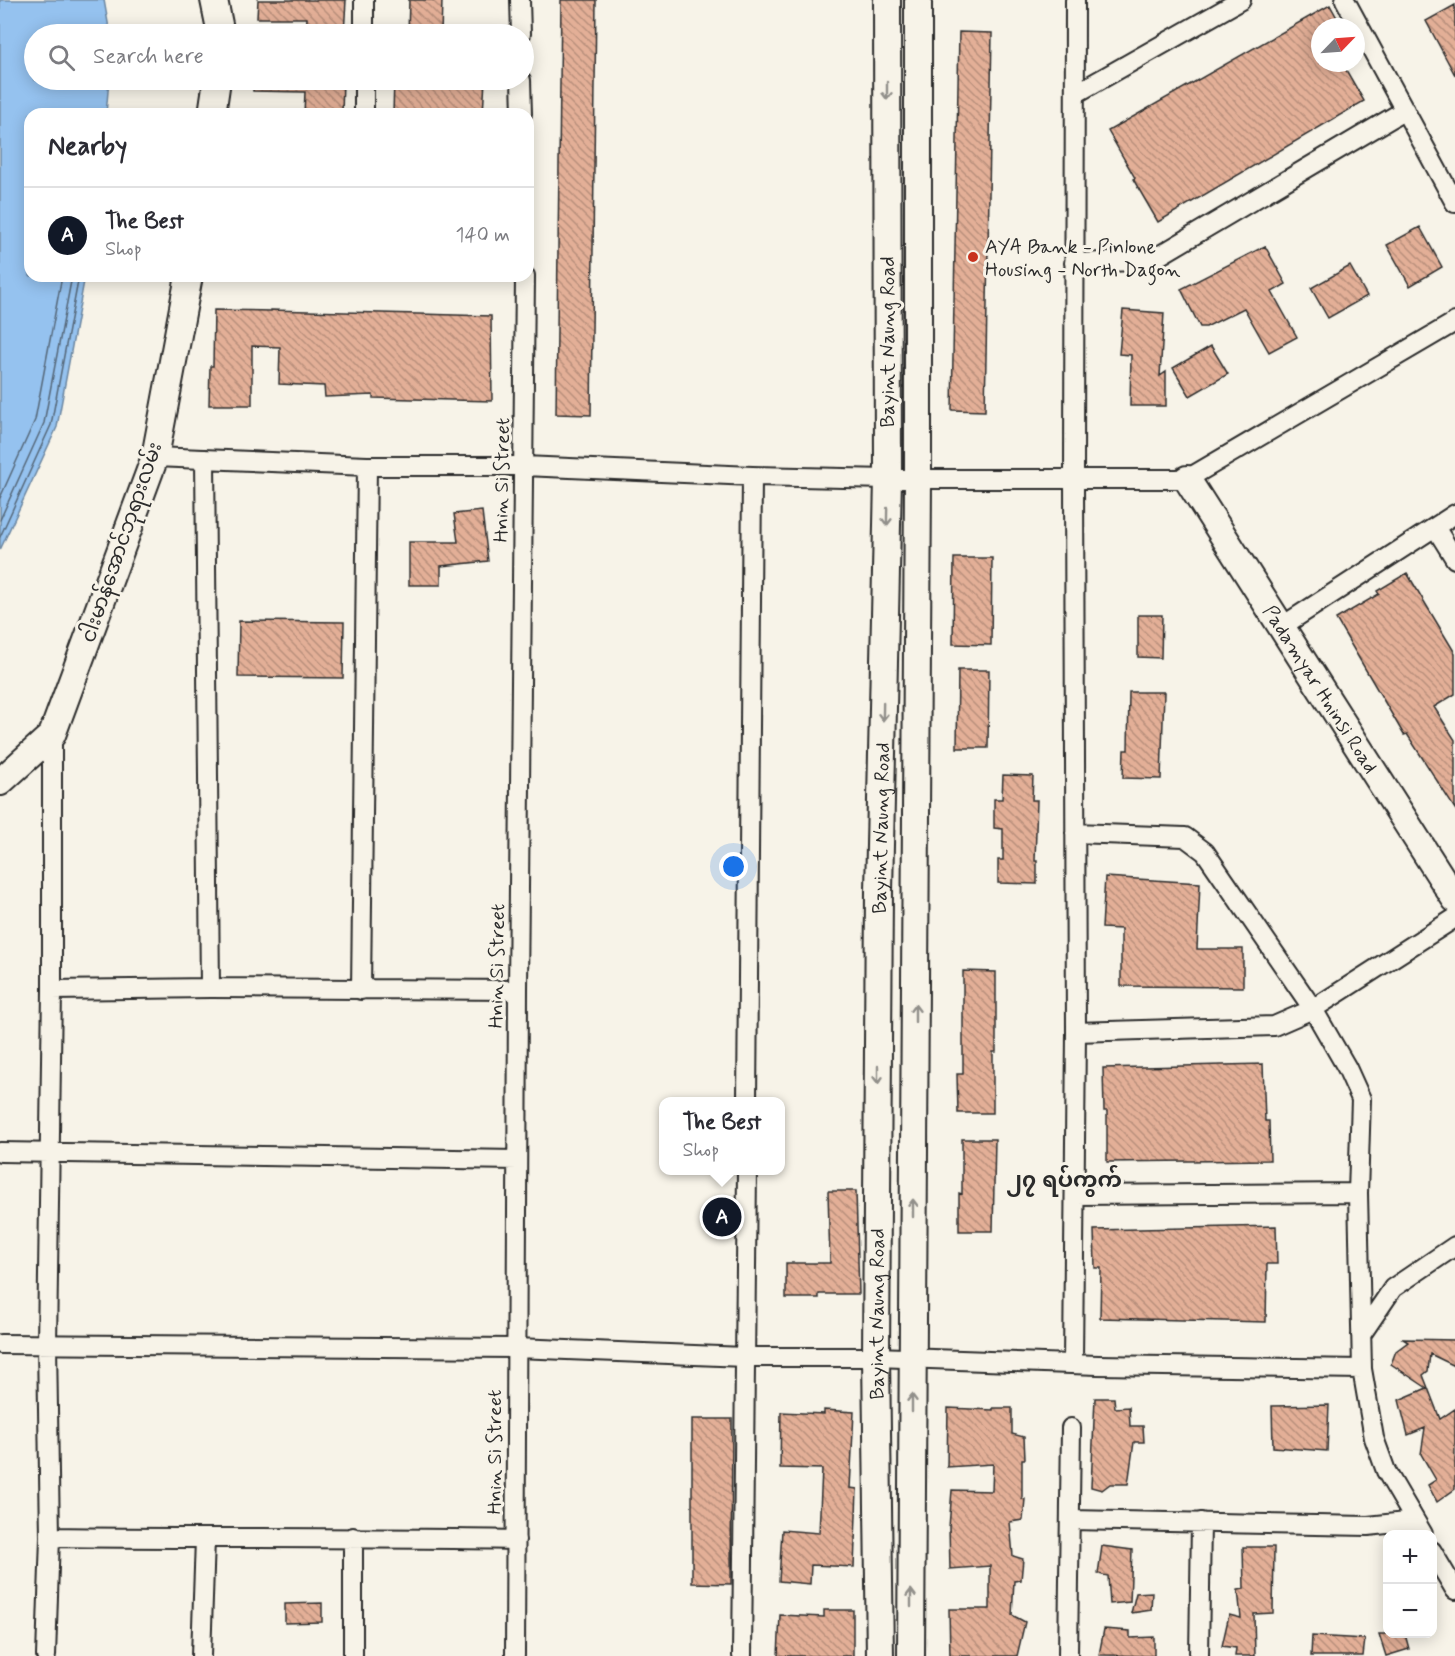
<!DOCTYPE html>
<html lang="en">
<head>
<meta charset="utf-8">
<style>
  :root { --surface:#fff; --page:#f2f2f3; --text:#2b2b33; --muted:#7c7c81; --line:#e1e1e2; --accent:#111827 }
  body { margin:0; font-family:Mynerve,"Noto Sans Myanmar",sans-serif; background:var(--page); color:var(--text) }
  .controls { position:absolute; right:18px; bottom:18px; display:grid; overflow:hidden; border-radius:12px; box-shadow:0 3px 15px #0003 }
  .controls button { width:54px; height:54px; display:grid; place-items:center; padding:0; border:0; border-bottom:2px solid var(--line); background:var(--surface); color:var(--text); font:30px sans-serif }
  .compass { position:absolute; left:1311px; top:18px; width:54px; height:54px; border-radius:50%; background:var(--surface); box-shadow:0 3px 15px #0003; rotate:65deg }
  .you { position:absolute; left:734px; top:867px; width:21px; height:21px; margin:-15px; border:4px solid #fff; border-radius:50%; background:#1a73e8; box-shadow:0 0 0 9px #1a73e833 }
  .badge { display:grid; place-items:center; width:39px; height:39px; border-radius:50%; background:var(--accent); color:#fff; font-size:20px; font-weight:700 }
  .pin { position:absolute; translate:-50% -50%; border:3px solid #fff; box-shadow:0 2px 6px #0006 }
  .popup { position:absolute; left:659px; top:1097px; width:126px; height:78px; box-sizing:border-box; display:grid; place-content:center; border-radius:12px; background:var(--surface); filter:drop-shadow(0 2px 4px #0005); font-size:20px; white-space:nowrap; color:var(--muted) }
  .popup b { font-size:22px; color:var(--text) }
  .popup::after { content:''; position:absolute; left:50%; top:100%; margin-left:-12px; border:12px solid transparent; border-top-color:var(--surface) }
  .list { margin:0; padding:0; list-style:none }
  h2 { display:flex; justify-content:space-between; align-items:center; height:78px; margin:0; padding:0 24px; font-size:26px }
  h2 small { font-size:20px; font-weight:400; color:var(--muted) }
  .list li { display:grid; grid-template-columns:39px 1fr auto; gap:18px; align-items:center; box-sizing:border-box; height:96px; padding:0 24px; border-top:2px solid var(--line) }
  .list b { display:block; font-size:22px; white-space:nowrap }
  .list p { margin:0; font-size:20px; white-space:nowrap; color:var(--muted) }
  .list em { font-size:20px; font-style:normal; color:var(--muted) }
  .icon { flex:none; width:33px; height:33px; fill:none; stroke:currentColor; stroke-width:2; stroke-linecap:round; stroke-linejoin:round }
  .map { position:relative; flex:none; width:1455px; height:1656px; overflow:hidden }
  .search { position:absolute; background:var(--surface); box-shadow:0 3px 15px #0003; left:24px; top:24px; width:510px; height:66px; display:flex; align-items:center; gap:15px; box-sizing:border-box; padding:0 21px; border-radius:33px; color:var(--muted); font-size:22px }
  .panel { position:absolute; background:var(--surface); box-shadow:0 3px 15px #0003; left:24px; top:108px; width:510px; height:174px; border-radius:18px }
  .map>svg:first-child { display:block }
  .water { fill:#95c2ef; stroke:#6b86a1; stroke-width:1.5 }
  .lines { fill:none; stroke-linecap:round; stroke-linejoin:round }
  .shore { stroke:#556779; stroke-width:1.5 }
  .building { fill:url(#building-back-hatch); stroke:#2b2b2b; stroke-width:1.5 }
  .street-casing { stroke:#2b2b2b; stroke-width:22 }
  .secondary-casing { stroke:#2b2b2b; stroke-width:30 }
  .street { stroke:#f7f3e8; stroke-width:18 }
  .secondary { stroke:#f7f3e8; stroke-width:26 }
  .oneway { stroke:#918f8a }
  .poi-dot { fill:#c8321e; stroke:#f7f3e8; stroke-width:2 }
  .labels { text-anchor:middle; stroke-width:6; stroke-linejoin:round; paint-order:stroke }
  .poi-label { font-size:20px; fill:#2b2b2b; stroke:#f7f3e8; text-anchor:start }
  .street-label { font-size:20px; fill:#2b2b2b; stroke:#f7f3e8 }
  .quarter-label { font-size:22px; font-weight:bold; fill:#2b2b2b; stroke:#f7f3e8 }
</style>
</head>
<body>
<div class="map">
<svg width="1455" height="1656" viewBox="0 0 1455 1656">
  <defs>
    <pattern id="building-back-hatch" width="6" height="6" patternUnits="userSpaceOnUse" patternTransform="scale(1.5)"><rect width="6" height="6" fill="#e3af97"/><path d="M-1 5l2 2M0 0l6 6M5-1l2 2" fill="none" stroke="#b88f7b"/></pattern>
  </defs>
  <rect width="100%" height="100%" fill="#f7f3e8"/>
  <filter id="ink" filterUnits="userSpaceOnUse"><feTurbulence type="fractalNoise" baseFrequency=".0167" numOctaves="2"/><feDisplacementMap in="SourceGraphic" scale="12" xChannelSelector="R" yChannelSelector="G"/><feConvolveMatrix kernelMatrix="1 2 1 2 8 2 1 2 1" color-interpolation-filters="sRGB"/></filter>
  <g filter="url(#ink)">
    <path class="water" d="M 0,0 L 104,0 L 110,34 L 34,34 L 34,80 L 109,80 L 106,114 L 30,114 L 30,276 L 85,276 L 57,427 L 0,550 Z"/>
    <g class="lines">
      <path class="shore" d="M 0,498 L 35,420 L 62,276
        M 0,520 L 44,423 L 72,276
        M 0,537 L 51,425 L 79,276"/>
    </g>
    <path class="building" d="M 258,0 L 346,0 L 344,34 L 306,34 L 307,18 L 257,18 Z
      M 409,0 L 442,0 L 441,34 L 408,34 Z
      M 561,0 L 596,0 L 591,415 L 556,414 Z
      M 1330,5 L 1342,27 L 1320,27 L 1320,63 L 1342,63 L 1364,101 L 1158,222 L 1133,179 L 1135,178 L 1108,131 Z
      M 1455,5 L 1455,75 L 1426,21 Z
      M 959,32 L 992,33 L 985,411 L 952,410 Z
      M 253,80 L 343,80 L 342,114 L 304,114 L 305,92 L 253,91 Z
      M 394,80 L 485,80 L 483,114 L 393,114 Z
      M 1420,227 L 1442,267 L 1410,286 L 1387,245 Z
      M 1265,246 L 1286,284 L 1272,292 L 1297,337 L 1269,352 L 1244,308 L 1206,327 L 1200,327 L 1181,289 Z
      M 1350,266 L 1367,296 L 1328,318 L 1311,288 Z
      M 214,310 L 271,311 L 271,310 L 491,316 L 492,401 L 373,398 L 373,395 L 325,397 L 324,386 L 279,384 L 280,347 L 252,346 L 252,405 L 209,405 L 210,366 L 213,366 Z
      M 1123,310 L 1164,313 L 1160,376 L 1166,372 L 1166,406 L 1130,406 L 1131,355 L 1119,354 Z
      M 1211,346 L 1228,374 L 1190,396 L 1173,368 Z
      M 482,511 L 488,561 L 441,566 L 441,585 L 409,585 L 409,542 L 458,542 L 454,514 Z
      M 954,558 L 992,558 L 991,645 L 953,644 Z
      M 1407,573 L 1455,653 L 1455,694 L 1434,707 L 1455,740 L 1455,809 L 1407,734 L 1404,735 L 1336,619 L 1379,594 L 1377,591 Z
      M 1138,615 L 1162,615 L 1161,658 L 1138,657 Z
      M 239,621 L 344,622 L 343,678 L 238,677 Z
      M 958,670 L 989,670 L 988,748 L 957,748 Z
      M 1129,692 L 1164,692 L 1161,779 L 1123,778 L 1124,750 L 1128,750 Z
      M 1003,775 L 1033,776 L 1032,800 L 1037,800 L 1035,861 L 1037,861 L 1037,884 L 998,883 L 998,860 L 1003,860 L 1003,829 L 994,828 L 994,799 L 1002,799 Z
      M 1105,877 L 1200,883 L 1197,949 L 1243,949 L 1243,987 L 1121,986 L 1121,929 L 1102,928 Z
      M 963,971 L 996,972 L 996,1052 L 993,1052 L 993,1113 L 958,1113 L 957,1074 L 963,1074 Z
      M 1263,1064 L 1265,1121 L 1269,1121 L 1270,1160 L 1107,1162 L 1107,1111 L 1104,1111 L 1103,1068 Z
      M 962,1139 L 995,1139 L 993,1231 L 959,1231 L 959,1193 L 962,1194 Z
      M 828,1191 L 856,1191 L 859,1294 L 819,1294 L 819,1298 L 786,1298 L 786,1263 L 830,1263 Z
      M 1276,1226 L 1277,1264 L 1267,1264 L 1266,1322 L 1100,1318 L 1101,1268 L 1095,1268 L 1094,1230 Z
      M 1403,1339 L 1455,1340 L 1455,1366 L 1430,1354 L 1428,1371 L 1423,1375 L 1440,1419 L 1455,1409 L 1455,1489 L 1437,1502 L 1428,1485 L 1436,1480 L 1421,1454 L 1425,1428 L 1408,1435 L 1399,1400 L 1427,1388 L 1391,1364 L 1396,1351 L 1408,1342 Z
      M 1095,1398 L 1114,1398 L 1115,1408 L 1129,1407 L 1130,1426 L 1143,1426 L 1144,1442 L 1134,1442 L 1128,1484 L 1110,1484 L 1102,1490 L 1091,1487 Z
      M 1329,1405 L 1327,1451 L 1273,1447 L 1272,1406 Z
      M 948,1408 L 993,1410 L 993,1408 L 1012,1408 L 1012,1434 L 1024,1437 L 1025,1459 L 1022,1459 L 1022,1498 L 1025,1499 L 1023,1520 L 1010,1522 L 1013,1556 L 1023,1559 L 1021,1580 L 1014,1581 L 1012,1615 L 1025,1622 L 1017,1656 L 950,1656 L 949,1609 L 990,1609 L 990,1566 L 950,1569 L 949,1527 L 952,1490 L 992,1491 L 993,1464 L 947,1467 Z
      M 824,1410 L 854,1412 L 850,1488 L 857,1489 L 854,1567 L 811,1565 L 810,1584 L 779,1581 L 782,1530 L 819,1533 L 822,1469 L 780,1468 L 781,1412 L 824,1414 Z
      M 692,1419 L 732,1419 L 731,1584 L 692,1583 Z
      M 1102,1546 L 1132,1550 L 1130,1602 L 1110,1604 L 1108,1576 L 1098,1574 Z
      M 1243,1547 L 1274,1547 L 1273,1613 L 1254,1614 L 1255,1656 L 1235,1656 L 1236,1648 L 1222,1646 L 1229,1615 L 1241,1618 L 1238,1590 L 1244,1589 Z
      M 1152,1592 L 1151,1610 L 1131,1613 L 1136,1593 Z
      M 322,1603 L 322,1622 L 285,1623 L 285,1604 Z
      M 824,1610 L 853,1610 L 853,1656 L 778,1656 L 780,1615 L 824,1617 Z
      M 1104,1629 L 1130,1631 L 1130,1638 L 1154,1637 L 1154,1656 L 1099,1655 Z
      M 1379,1634 L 1405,1634 L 1409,1649 L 1386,1656 Z
      M 1312,1636 L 1365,1639 L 1363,1656 L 1311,1656 Z"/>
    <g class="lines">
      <defs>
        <path id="street" d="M 520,0 L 521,34
          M 1345,0 L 1455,203
          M 364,34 L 364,0
          M 521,80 L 522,114
          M 1075,94 L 1241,0
          M 364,114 L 364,80
          M 1074,263 L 1138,261 L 1162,254 L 1405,110
          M 155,457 L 367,466 L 524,466 L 752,476 L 888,479 L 1187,479 L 1455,322
          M 205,459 L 210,988
          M 1435,527 L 1455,559
          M 1281,627 L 1455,514
          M 1075,833 L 1185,837 L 1205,852 L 1313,1009 L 1347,1068 L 1361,1099 L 1358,1193 L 1362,1369 L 1374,1438 L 1386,1471 L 1423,1534
          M 52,990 L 210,988 L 518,990
          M 361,990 L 367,466
          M 1076,1032 L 1274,1026 L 1313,1009 L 1455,918
          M 747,1102 L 752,476
          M 0,1152 L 517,1160
          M 1075,1195 L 1358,1193
          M 1361,1335 L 1393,1288 L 1455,1246
          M 0,1344 L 516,1348 L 745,1357 L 876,1357 L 1098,1365 L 1362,1369
          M 1073,1363 L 1076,1032 L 1074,480 L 1075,0
          M 1071,1520 L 1368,1526 L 1415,1521
          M 50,1537 C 205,1539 361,1537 516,1540
          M 1432,1551 L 1455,1590
          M 46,1656 L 50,1537 L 47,1345 L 52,990 L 52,735
          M 201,1656 L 205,1539
          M 353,1656 L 353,1537
          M 515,1656 L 518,990 L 525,276
          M 742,1656 L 747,1170
          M 1068,1656 L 1071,1428
          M 1199,1656 L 1201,1522"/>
        <g id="secondary">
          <path d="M 214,0 L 221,34"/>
          <path d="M 212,114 L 217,80"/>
          <path id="s1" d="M 1187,479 L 1455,899"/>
          <path d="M 0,782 L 52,735 L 155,457 L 189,276"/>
          <path id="s2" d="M 880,1656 L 876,1357 L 879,891 L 888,479 L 887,0"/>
          <path d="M 911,1656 L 918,478 L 918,0"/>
        </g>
      </defs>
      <use href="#street" class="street-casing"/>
      <use href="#secondary" class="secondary-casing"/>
      <use href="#street" class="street"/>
      <use href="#secondary" class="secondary"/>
    </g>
    <defs><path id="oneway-shaft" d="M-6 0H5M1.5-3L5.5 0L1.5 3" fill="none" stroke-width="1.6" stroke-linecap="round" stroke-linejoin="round" transform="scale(1.5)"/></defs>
    <g class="oneway">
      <use href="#oneway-shaft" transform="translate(887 91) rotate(90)"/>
      <use href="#oneway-shaft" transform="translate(887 517) rotate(91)"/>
      <use href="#oneway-shaft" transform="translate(883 712) rotate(91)"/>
      <use href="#oneway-shaft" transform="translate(915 1013) rotate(-90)"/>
      <use href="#oneway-shaft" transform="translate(878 1075) rotate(90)"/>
      <use href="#oneway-shaft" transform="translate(913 1208) rotate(-90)"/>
      <use href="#oneway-shaft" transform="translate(912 1403) rotate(-90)"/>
      <use href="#oneway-shaft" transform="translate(911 1598) rotate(-90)"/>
    </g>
  </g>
  <circle class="poi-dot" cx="973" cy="257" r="6"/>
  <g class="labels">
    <g class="poi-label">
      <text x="985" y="253">AYA Bank - Pinlone<tspan x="985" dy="23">Housing - North Dagon</tspan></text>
    </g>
    <g class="street-label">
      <text transform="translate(887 342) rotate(-90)" y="7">Bayint Naung Road</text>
      <text transform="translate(501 480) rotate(-89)" y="7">Hnin Si Street</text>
      <text transform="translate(121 542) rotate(-71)" y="7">ငါးမာန်အောင်ဘုရားလမ်း</text>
      <text dy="7" stroke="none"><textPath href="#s1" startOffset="249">Padamyar Hninsi Road</textPath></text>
      <text dy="7" stroke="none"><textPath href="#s2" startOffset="828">Bayint Naung Road</textPath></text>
      <text transform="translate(496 966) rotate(-89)" y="7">Hnin Si Street</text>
      <text dy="7" stroke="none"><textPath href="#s2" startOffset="342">Bayint Naung Road</textPath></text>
      <text transform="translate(494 1452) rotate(-90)" y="7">Hnin Si Street</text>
    </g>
    <g class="quarter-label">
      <text x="1064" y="1187">၂၇ ရပ်ကွက်</text>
    </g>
  </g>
</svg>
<div class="controls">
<button>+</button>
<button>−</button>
</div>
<svg class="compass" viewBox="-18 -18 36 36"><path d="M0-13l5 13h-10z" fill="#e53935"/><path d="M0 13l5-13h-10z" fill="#7c7c81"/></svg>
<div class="you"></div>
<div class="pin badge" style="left:722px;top:1217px">A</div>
<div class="popup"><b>The Best</b>Shop</div>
<div class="search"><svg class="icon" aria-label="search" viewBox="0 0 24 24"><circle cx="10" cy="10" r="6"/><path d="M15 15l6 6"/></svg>Search here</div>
<section class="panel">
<h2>Nearby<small></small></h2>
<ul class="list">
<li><span class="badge">A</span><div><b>The Best</b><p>Shop</p></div><em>140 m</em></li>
</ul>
</section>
</div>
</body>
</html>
